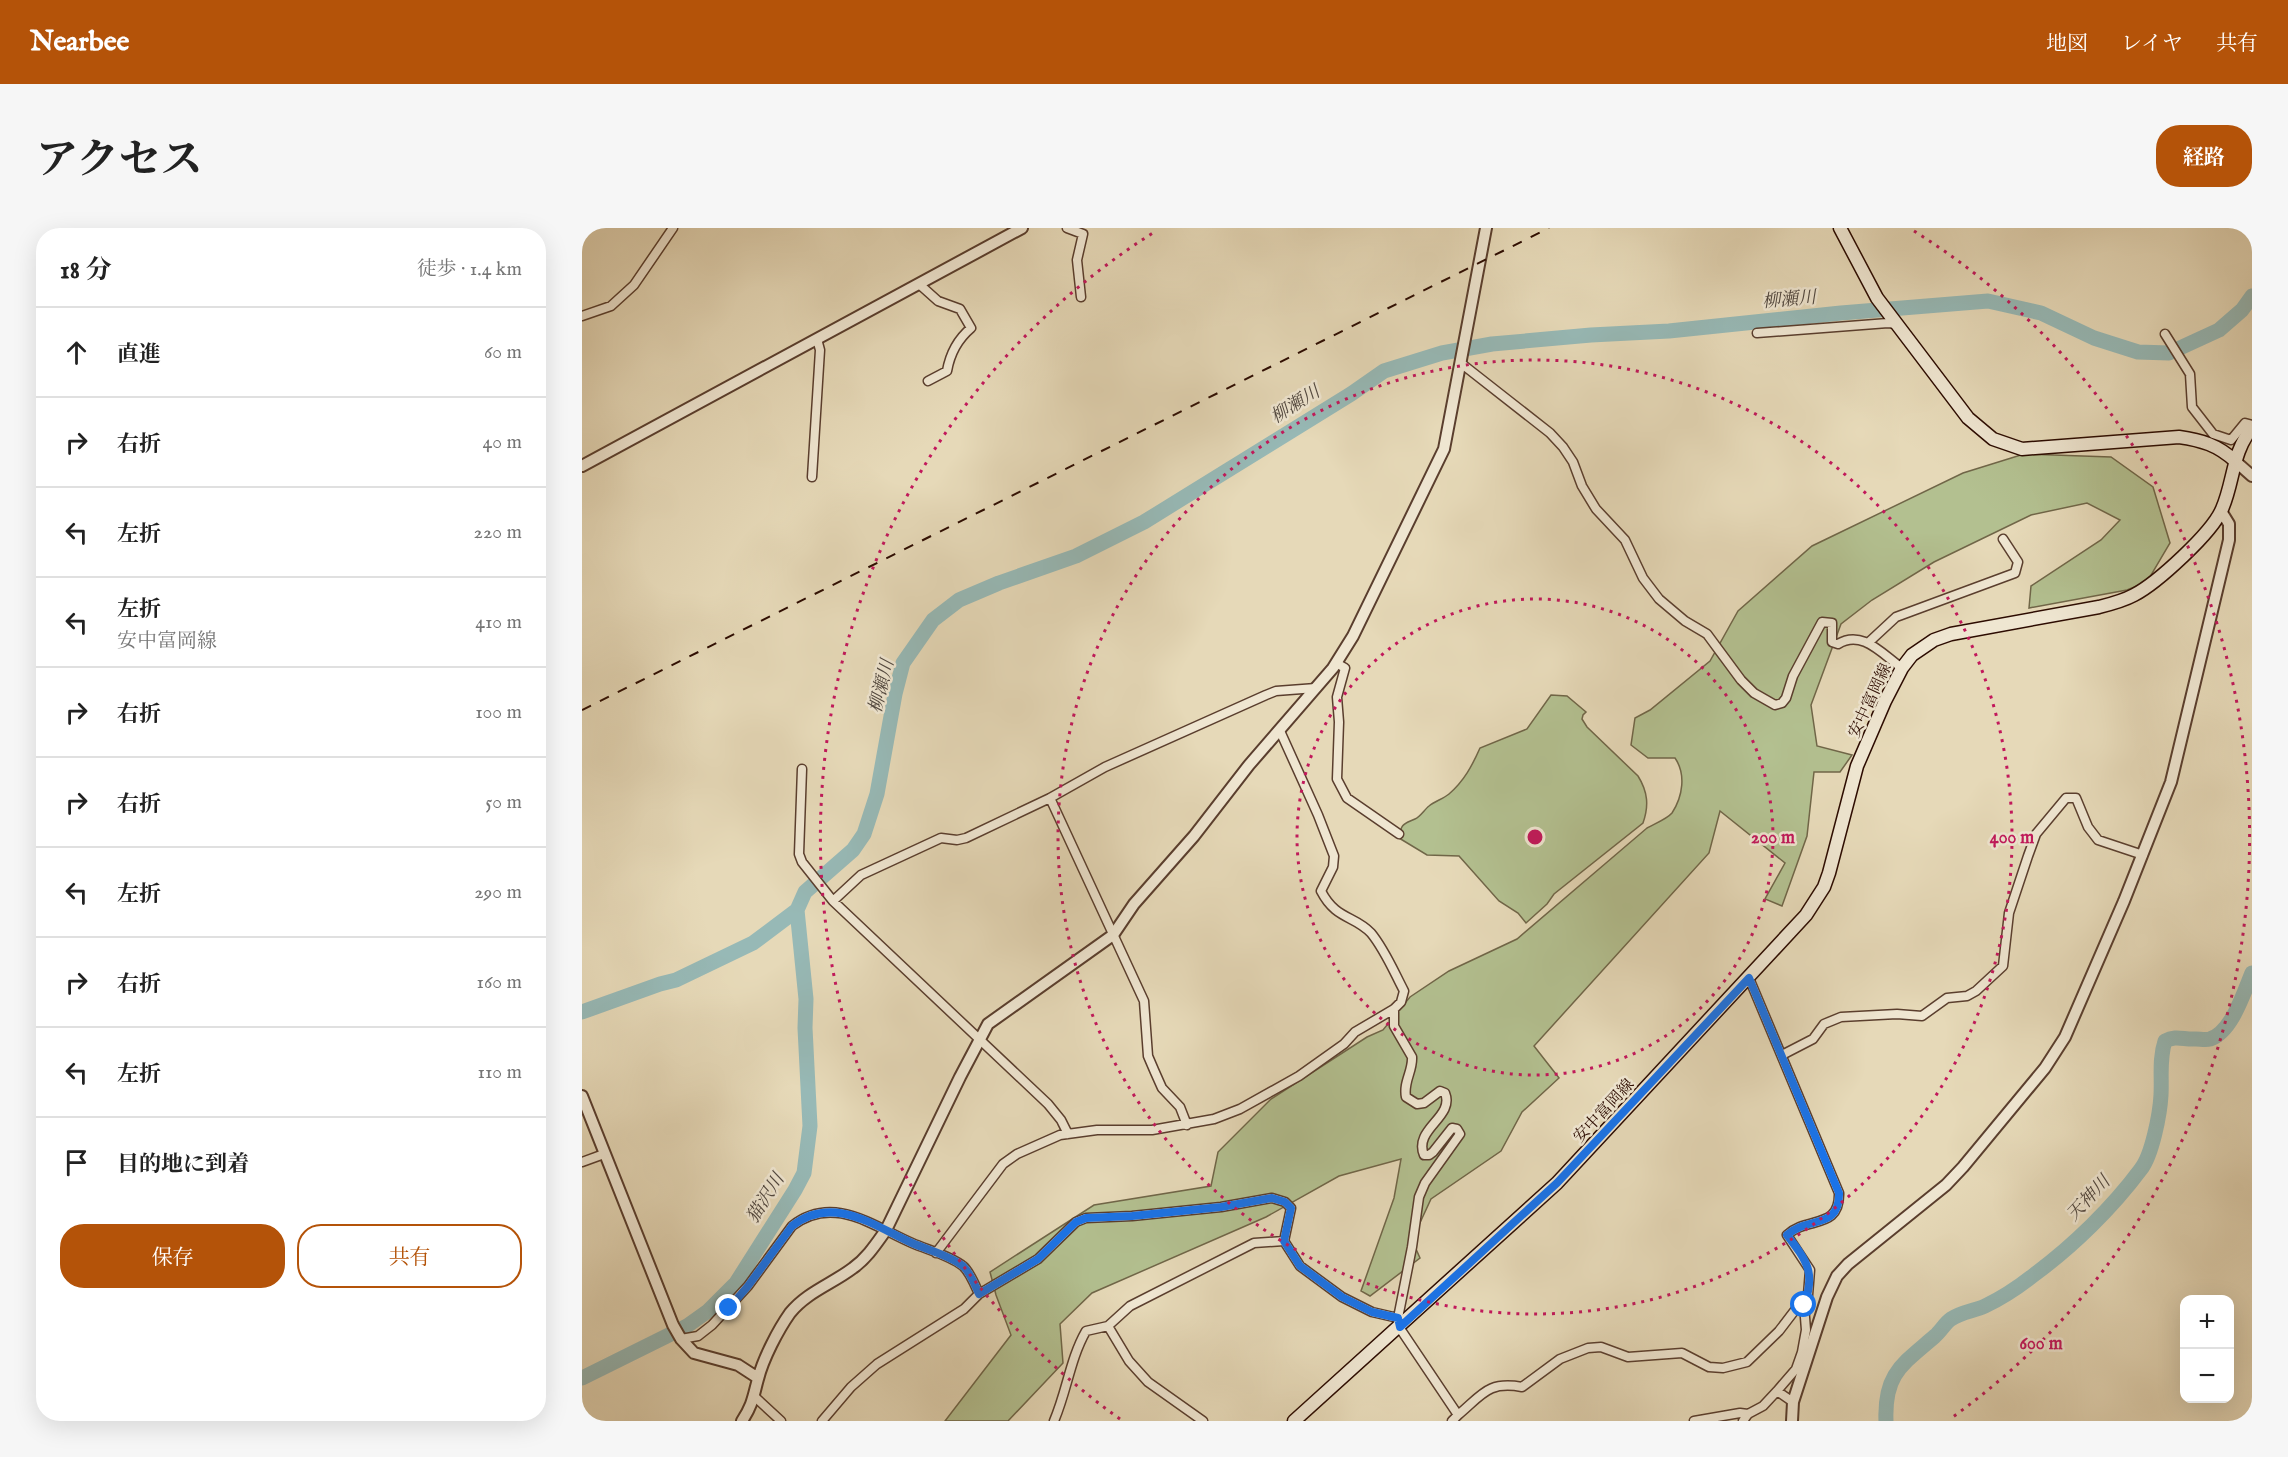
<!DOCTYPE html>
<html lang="ja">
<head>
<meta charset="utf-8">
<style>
  :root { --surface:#fff; --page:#f6f6f6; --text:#222; --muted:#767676; --line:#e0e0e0; --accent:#b45309 }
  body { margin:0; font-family:"IM FELL English","Noto Serif JP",serif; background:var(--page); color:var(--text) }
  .controls { position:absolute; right:18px; bottom:18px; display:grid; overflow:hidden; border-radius:12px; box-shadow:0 6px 24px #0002 }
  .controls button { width:54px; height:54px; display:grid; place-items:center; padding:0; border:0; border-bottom:2px solid var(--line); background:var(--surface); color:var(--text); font:30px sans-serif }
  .stop { position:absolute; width:18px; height:18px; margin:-14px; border:4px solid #1a73e8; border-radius:50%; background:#fff }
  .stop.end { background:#1a73e8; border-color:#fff; box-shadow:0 2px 6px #0008 }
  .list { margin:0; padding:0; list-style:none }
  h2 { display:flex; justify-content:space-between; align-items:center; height:78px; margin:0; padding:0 24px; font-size:26px }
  h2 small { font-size:20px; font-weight:400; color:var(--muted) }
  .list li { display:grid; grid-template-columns:39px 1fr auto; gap:18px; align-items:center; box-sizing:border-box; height:90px; padding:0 24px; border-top:2px solid var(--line) }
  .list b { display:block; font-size:22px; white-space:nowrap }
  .list p { margin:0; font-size:20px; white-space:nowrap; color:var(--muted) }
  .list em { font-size:20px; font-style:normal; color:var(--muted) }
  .actions { display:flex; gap:12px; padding:18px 24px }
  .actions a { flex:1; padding:14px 0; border:2px solid var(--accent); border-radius:24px; text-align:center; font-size:21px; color:var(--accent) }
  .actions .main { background:var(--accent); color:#fff }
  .icon { flex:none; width:33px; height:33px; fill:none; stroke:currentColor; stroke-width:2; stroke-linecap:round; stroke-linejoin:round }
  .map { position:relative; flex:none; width:1670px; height:1193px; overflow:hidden; border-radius:24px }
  header { display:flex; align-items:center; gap:36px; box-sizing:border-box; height:84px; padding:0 30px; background:var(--accent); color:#fff }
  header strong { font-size:28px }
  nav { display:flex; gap:33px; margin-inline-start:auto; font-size:21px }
  .intro { display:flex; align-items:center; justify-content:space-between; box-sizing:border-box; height:144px; padding:0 36px }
  h1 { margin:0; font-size:42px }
  .button { padding:15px 27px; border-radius:24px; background:var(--accent); color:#fff; font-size:21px; font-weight:700 }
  main { display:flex; gap:36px; padding:0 36px }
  aside { flex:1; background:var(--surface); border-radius:24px; box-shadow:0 6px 24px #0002 }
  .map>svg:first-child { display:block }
  .green { fill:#b3c090; stroke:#706648; stroke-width:1.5 }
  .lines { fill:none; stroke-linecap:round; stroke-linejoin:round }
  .river { stroke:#97b9b6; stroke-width:15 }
  .minor-casing { stroke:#5a3e2e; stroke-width:11 }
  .tertiary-casing { stroke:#5a3e2e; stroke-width:14 }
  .secondary-casing { stroke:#2c0b00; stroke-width:15 }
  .minor { stroke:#efe6d1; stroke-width:8 }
  .tertiary { stroke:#efe6d1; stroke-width:10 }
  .secondary { stroke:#efe6d1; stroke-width:12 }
  .rail { stroke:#2c0b00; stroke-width:2; stroke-dasharray:10 10; stroke-linecap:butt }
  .route { stroke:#1a73e8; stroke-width:8 }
  .ring { fill:none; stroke:#c2185b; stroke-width:3; stroke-dasharray:3 6 }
  .labels { text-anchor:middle; stroke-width:5; stroke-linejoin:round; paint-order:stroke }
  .street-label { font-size:16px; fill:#2c0b00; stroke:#efe6d1 }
  .water-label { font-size:18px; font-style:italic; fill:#514840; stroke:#efe6d1 }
  .centre { fill:#c2185b; stroke:#efe6d1; stroke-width:3 }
  .ring-label { font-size:18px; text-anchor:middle; font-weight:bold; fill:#c2185b; stroke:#efe6d1; stroke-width:5; stroke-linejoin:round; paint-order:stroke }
</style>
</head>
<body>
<header>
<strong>Nearbee</strong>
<nav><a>地図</a><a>レイヤ</a><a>共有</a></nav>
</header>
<div class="intro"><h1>アクセス</h1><a class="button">経路</a></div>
<main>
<aside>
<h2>18 分<small>徒歩 · 1.4 km</small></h2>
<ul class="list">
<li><svg class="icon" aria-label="ahead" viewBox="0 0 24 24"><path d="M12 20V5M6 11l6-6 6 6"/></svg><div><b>直進</b></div><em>60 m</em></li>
<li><svg class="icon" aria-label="right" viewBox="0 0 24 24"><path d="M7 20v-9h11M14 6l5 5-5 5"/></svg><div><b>右折</b></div><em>40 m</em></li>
<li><svg class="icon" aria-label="left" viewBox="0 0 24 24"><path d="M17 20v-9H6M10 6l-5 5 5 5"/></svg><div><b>左折</b></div><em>220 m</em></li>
<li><svg class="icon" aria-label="left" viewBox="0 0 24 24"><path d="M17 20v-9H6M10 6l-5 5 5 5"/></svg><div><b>左折</b><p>安中富岡線</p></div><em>410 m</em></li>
<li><svg class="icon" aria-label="right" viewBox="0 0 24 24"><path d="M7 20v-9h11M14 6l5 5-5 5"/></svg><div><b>右折</b></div><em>100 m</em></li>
<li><svg class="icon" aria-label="right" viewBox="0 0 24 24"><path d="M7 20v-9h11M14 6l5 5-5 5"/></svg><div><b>右折</b></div><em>50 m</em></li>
<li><svg class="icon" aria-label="left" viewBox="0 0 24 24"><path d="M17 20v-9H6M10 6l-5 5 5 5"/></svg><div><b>左折</b></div><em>290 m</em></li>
<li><svg class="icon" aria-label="right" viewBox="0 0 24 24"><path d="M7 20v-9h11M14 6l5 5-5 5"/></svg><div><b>右折</b></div><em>160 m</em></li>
<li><svg class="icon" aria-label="left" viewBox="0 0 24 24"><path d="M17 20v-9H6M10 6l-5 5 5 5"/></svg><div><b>左折</b></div><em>110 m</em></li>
<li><svg class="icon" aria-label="arrive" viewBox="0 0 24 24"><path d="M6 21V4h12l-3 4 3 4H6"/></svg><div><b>目的地に到着</b></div></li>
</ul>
<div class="actions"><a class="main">保存</a><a>共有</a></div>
</aside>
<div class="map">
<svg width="1670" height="1193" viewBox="0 0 1670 1193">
  <rect width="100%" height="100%" fill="#e6d9b8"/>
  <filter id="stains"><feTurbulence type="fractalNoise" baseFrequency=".00333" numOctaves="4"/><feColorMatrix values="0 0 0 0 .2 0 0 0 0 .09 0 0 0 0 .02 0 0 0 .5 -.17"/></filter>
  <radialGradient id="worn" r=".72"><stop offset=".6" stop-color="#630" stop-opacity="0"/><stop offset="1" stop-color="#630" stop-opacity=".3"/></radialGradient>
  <path class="green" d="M 1442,226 L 1529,229 L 1571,259 L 1588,315 L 1565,354 L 1545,362 L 1447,380 L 1449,358 L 1519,312 L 1538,292 L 1505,275 L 1449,287 L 1352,334 L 1290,372 L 1259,396 L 1229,477 L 1235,518 L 1270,527 L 1258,544 L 1232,544 L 1225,608 L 1200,678 L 1183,671 L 1203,635 L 1138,583 L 1127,625 L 952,818 L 977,850 L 940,884 L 919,923 L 849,971 L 830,1012 L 838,1030 L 788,1068 L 779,1063 L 812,970 L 819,931 L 757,948 L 684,989 L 510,1065 L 478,1096 L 481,1135 L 426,1193 L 363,1193 L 429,1107 L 414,1067 L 408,1044 L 512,977 L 629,958 L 636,924 L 689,871 L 785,809 L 801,802 L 828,769 L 867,743 L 935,711 L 1065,600 C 1072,596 1085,591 1090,585 C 1101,568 1104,546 1093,530 L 1066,530 L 1049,517 L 1053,490 L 1068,482 L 1128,433 L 1156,383 L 1230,318 L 1381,245 Z
    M 969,467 L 985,468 L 1004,484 L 1001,487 L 1000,491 L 1005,499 L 1056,548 C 1066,564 1067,578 1061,595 L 972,666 L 965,676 L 944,695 L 936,685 L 917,673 L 877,628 L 845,627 L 817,610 C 819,595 822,596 833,591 C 838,589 843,581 847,578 C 853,573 861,571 867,566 C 882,553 890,538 898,520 L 945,501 Z"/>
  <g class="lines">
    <path class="river" d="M 0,784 L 78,756 L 94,752 L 171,715 L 215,682 L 223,664 L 271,622 L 282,606 L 295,566 L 313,466 L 321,435 L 351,392 L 377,372 L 417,355 L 494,328 L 562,294 L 769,166 L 802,143 L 860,125 L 910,116 L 1009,107 L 1087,103 L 1259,85 L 1406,73 L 1459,85 L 1512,110 L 1556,124 L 1587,125 L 1637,102 L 1660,82 L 1670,68
      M 0,1150 L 105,1098 L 126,1083 L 154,1055 L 213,962 L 222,945 L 228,898 L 223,800 L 224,771 L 215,682
      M 1304,1193 C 1302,1145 1321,1136 1353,1108 C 1359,1103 1363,1095 1369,1091 C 1379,1084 1392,1083 1403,1078 C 1420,1070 1438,1058 1453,1046 C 1491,1018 1530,980 1559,941 C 1570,927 1578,886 1579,867 C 1580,849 1577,831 1583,813 C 1594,807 1602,812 1614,811 C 1618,811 1624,812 1628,811 C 1650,804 1662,764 1670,745"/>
    <defs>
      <path id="minor" d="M 485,0 L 501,6 L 495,32 L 499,69
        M 337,56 L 356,73 L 378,81 L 389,100 C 376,111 368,126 365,143 L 346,153
        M 0,88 L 29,78 L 52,57 L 91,0
        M 1175,105 L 1306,95 L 1314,96
        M 1583,106 L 1608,146 L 1610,179 L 1631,206 L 1649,212 L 1663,195 L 1670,197
        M 880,136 L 968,205 L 981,219 L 991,234 L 1000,258 L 1014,281 L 1043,312 L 1061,350 L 1077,371 L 1103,393 L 1125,406 L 1159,452 L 1172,465 L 1193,477 L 1200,475 L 1204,470 L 1211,448 L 1240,394 L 1250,395 L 1250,414 L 1256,416 C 1280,401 1300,426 1320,440
        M 230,249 L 238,122 L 235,111
        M 1286,415 L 1314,389 L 1433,345 L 1436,334 L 1421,311
        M 754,435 L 763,440 L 755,469 L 757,494 L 755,551 L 765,570 L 817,606
        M 220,541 L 217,626 L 220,634 L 251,673 L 466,876 L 479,892 L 486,906
        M 468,570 L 562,773 L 566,828 L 572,842 L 580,860 L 598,879 L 605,897
        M 251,673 L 279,647 L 359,610 L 375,612 L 384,610 L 468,570 L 523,539 L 684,467 L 694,463 L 734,460
        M 1167,750 L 1257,965 C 1258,1002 1225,988 1205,1007 L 1228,1042 L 1226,1067 L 1222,1077 L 1224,1102 L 1220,1124 L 1214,1141 L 1195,1163
        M 812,781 L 812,798 L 830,829 C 831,843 821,854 824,869 L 835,876 L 842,875 L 858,863 L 863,865 C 873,889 831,901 842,927 L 847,927 L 851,924 L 870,900 L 875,901 L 878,906 L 843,955 L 837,969 L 830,1019 L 816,1090 L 817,1099 L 876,1187 L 870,1193
        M 1200,827 L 1231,811 L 1242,796 L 1259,789 L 1315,786 L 1340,788 L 1365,770 L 1385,768 L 1394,763 L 1421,738 L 1427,685 L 1446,628 L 1454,606 L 1484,570 L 1494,570 L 1506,599 L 1516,612 L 1561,627
        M 0,934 L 22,926
        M 354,1025 L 421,936 L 435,926 L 478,907 L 515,902 L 570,902 L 632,891 L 658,881 L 717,848 L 762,816 L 773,804 L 812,781 L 819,774 L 822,763 C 812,744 803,722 789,705 C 772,687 754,692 739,663 L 751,639 L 752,628 L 736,587 L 698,503
        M 526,1098 L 547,1133 L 566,1154 L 621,1193
        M 99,1111 L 116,1108 L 130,1097 L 166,1058 L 210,998 C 251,966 291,998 330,1015 C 346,1022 367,1027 381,1038 C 388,1044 393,1057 397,1066
        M 173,1169 L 199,1193
        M 876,1187 C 901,1166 906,1153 940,1159 L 978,1131 L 1006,1120 L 1019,1119 L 1046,1129 L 1100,1125 L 1127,1139 L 1141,1140 L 1165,1134 L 1197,1103 L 1223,1069
        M 240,1193 L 269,1159 L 295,1136 L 382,1081 L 397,1066 L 456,1031 L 494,994 L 504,990 L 550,988 L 639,979 L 690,970 L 703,974 L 709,980 L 702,1013 L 718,1038 L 760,1069 L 790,1084 L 816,1090
        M 472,1193 C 485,1163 488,1131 504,1103 L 526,1098 L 548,1078 L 672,1015 L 702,1013
        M 1112,1193 L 1158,1185 L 1166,1186
        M 1161,1193 L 1166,1186 L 1181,1178 L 1195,1163 L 1211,1174"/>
      <path id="tertiary" d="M 1653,233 L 1670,248
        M 0,238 L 440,0
        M 0,868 L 91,1097 L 99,1111 L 112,1125 L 156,1137 L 176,1150
        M 160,1193 C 171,1176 171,1169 176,1151 C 181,1131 196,1102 208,1085 C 225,1064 250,1056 271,1040 C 285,1030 294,1016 304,1002 L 378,849 L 406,796 L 531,707 L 552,676 L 612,608 L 667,537 L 751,440 L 771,408 L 862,221 L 904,0
        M 1210,1193 L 1211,1174 L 1245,1069 L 1255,1048 L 1266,1036 L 1364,957 L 1381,939 L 1463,840 L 1483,809 L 1542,673 L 1589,554 L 1647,312 L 1647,296 L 1639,283"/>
      <path id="secondary" d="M 1258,0 L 1295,70 L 1386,190 L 1411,211 L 1440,221 L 1597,209 C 1619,212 1636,217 1653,233
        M 712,1193 L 975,955 L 1224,687 L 1242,659 L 1247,645 L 1275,538 L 1303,473 L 1320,440 L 1330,427 L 1352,412 L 1369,406 L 1517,379 C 1529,376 1541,373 1552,367 C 1575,355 1630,305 1640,281 C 1652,254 1650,224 1670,200"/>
    </defs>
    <use href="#minor" class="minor-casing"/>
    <use href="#tertiary" class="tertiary-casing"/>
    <use href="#secondary" class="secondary-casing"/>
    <use href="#minor" class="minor"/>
    <use href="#tertiary" class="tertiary"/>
    <use href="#secondary" class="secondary"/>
    <path class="rail" d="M 0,482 L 967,0"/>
  </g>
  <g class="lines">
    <path class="route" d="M 147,1080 L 166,1058 L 210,998 C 251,966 292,998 330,1015 C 346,1022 367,1027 381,1038 C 388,1044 393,1057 397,1066 L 456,1031 L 494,994 L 504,990 L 550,988 L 639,979 L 690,970 L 703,974 L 709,980 L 702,1013 L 718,1038 L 760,1069 L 790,1084 L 816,1090 L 818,1099 L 975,955 L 1167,750 L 1257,965 C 1258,1002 1225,988 1205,1007 C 1225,1033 1234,1045 1222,1077"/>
  </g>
  <g class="ring">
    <circle cx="953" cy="609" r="238"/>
    <circle cx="953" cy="609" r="477"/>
    <path d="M538 1191A715 715 0 0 1 574 3M1332 3A715 715 0 0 1 1368 1191"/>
  </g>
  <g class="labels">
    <g class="street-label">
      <text transform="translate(1287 472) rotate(-65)" y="6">安中富岡線</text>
      <text transform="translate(1021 882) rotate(-47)" y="6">安中富岡線</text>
    </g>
    <g class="water-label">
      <text transform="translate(1207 71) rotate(-5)" y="6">柳瀬川</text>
      <text transform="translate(713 176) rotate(-32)" y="6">柳瀬川</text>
      <text transform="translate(299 458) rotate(-76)" y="6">柳瀬川</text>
      <text transform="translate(183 970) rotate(-58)" y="6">猫沢川</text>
      <text transform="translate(1506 970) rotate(-47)" y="6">天神川</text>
    </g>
  </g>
  <circle cx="953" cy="609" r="9" class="centre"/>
  <g class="ring-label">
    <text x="1191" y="615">200 m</text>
    <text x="1430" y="615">400 m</text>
    <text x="1459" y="1121">600 m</text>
  </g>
  <rect width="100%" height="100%" filter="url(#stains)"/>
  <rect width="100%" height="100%" fill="url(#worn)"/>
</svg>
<div class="controls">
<button>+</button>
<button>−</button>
</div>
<div class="stop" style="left:1222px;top:1077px"></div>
<div class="stop end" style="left:147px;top:1080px"></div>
</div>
</main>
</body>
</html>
